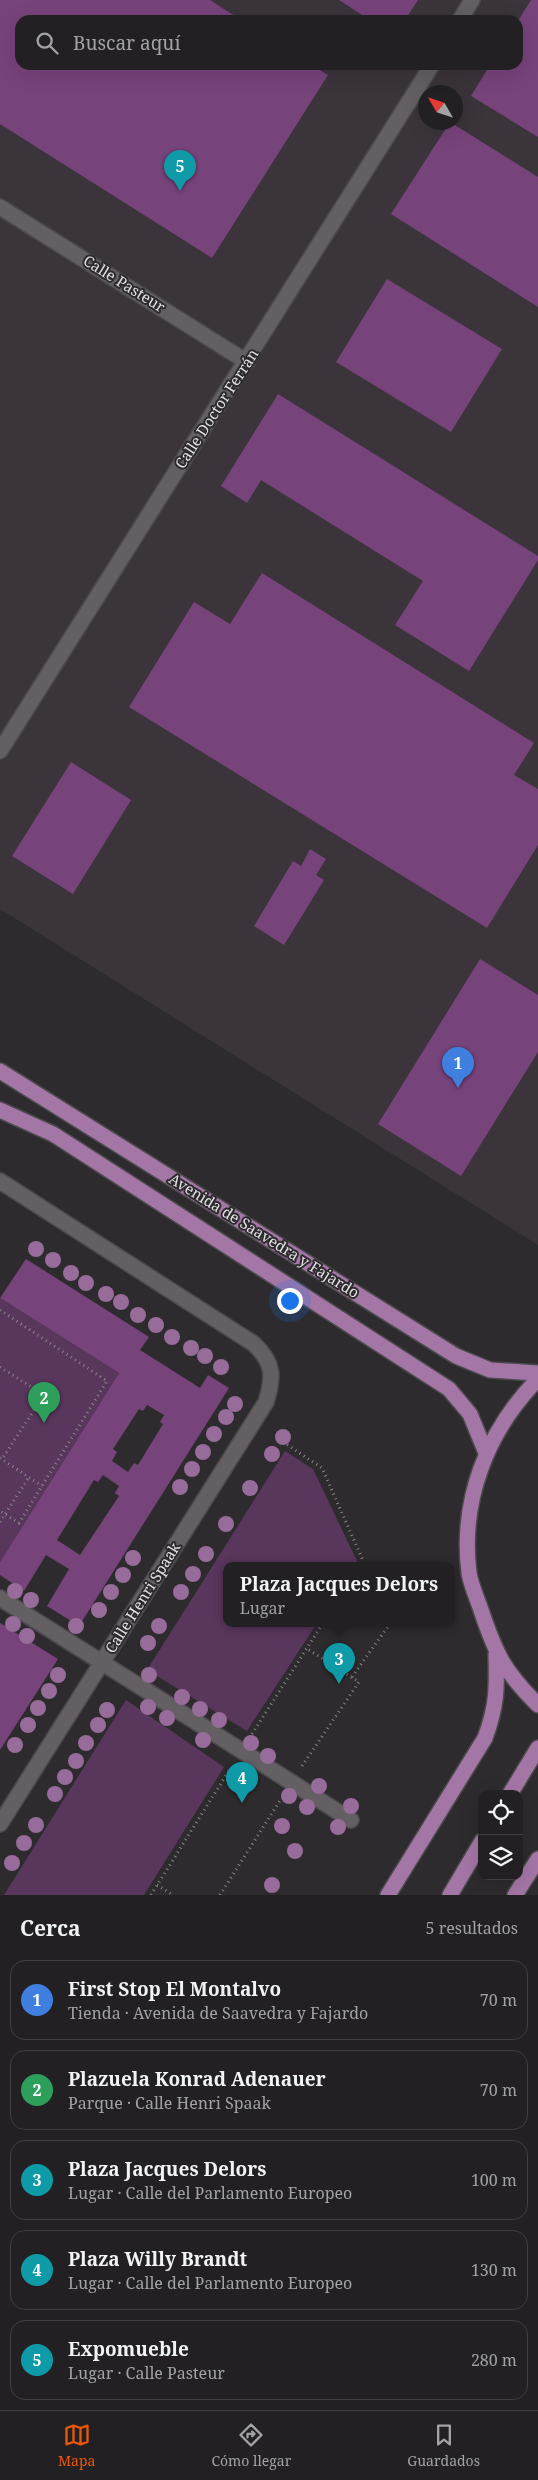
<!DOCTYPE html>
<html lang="es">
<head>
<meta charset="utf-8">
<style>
  :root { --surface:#222022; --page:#2e2d2f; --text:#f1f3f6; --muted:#a2a3a5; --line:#3f3e40; --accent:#ea580c }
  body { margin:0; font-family:"Noto Serif",serif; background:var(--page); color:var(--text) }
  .controls { position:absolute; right:15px; bottom:15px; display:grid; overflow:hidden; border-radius:10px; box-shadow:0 5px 20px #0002 }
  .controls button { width:45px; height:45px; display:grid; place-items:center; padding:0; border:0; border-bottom:1px solid var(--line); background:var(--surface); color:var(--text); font:25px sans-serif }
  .compass { position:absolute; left:418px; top:85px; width:45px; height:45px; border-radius:50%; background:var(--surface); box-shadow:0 5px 20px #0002; rotate:309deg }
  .you { position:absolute; left:289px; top:1300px; width:18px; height:18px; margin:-12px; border:4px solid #fff; border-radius:50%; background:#1a73e8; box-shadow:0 0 0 8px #1a73e833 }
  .badge { display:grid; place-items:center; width:32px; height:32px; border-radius:50%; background:var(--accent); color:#fff; font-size:16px; font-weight:700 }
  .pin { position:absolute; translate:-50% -41px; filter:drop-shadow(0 1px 2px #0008) }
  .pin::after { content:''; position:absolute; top:26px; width:18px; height:15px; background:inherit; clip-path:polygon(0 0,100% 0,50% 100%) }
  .popup { position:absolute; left:223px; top:1562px; width:232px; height:65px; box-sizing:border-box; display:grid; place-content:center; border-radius:10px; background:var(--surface); filter:drop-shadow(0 1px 4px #0005); font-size:16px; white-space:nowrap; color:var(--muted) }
  .popup b { font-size:19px; color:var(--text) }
  .popup::after { content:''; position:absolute; left:50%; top:100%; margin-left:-10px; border:10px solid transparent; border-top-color:var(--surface) }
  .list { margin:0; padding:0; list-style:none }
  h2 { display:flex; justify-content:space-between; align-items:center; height:65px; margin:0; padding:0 20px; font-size:21px }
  h2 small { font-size:16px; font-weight:400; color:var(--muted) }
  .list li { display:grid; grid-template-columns:32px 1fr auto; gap:15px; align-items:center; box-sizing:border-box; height:80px; margin:0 10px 10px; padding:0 10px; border:1px solid var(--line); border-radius:15px }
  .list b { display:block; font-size:19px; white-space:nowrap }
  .list p { margin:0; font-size:16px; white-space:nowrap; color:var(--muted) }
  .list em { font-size:16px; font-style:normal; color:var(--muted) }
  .icon { flex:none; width:28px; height:28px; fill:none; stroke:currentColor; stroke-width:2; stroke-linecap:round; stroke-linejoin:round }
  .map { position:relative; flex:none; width:538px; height:1895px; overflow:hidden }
  .search { position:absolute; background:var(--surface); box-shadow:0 5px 20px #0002; left:15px; right:15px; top:15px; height:55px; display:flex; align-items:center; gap:12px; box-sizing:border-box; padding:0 18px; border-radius:15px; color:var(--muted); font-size:19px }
  .sheet { height:515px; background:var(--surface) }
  nav { display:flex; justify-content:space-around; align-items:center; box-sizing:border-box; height:70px; border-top:1px solid var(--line); background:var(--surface); font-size:14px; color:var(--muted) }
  nav a { display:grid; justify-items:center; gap:2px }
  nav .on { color:var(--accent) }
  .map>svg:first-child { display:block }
  .built { fill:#3b343b; fill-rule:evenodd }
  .green { fill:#59365c }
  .building { fill:#77437b; fill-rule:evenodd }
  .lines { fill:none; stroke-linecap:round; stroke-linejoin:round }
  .pedestrian-casing { stroke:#4b494c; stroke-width:18 }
  .minor-casing { stroke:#4b494c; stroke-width:18 }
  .trunk-casing { stroke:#4b494c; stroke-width:18 }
  .path { stroke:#888688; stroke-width:3; stroke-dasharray:1 4; stroke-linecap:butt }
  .pedestrian { stroke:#635f63; stroke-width:15 }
  .minor { stroke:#635f63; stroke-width:15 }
  .trunk { stroke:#a476a6; stroke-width:15 }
  .tree { fill:#976c9a }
  .labels { text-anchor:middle; stroke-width:4; stroke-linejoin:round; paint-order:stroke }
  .street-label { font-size:15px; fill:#e2e0e2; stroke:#2e2b2e }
</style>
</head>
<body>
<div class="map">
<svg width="538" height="1895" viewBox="0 0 538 1895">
  <rect width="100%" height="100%" fill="#2e2b2e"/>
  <path class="built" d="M 0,0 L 538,0 L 538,1245 L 0,909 ZM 20,20 L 518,20 L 518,65 L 20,65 ZM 426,92 L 456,92 L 456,122 L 426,122 Z"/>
  <path class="green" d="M 0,1298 L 119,1373 L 0,1562 Z
    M 285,1451 L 313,1469 L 357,1561 L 355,1565 L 226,1565 L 226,1623 L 317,1623 L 247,1731 L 147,1670 Z
    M 126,1700 L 224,1767 L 144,1895 L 4,1895 Z"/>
  <path class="building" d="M 0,0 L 210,0 L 241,20 L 20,20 L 20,65 L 312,65 L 328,75 L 212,258 L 0,124 Z
    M 339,0 L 418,0 L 405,20 L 370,20 Z
    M 531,0 L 538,0 L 538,137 L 471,96 L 490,65 L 518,65 L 518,21 Z
    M 450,122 L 538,177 L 538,307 L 391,214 Z
    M 387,279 L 502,349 L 451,432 L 336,362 Z
    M 278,394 L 538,556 L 538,560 L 469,671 L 395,625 L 423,581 L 261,480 L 247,503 L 221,486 Z
    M 262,573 L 534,743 L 514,775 L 538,789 L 538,845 L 487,928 L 129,707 L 194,602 L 230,624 Z
    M 71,762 L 131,800 L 73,894 L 12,856 Z
    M 310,849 L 326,859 L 316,875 L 324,880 L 284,945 L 254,926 L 293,861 L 301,866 Z
    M 480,959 L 538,995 L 538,1052 L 461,1176 L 378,1124 Z
    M 26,1259 L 149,1337 L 140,1350 L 200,1388 L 208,1375 L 229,1388 L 79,1626 L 47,1606 L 69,1569 L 46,1555 L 24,1591 L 0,1575 L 0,1562 L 119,1373 L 0,1298 ZM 147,1405 L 164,1415 L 160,1422 L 163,1424 L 138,1465 L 134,1463 L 128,1472 L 112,1461 L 117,1452 L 113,1449 L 139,1409 L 143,1411 ZM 103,1475 L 119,1486 L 115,1493 L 119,1496 L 80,1555 L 57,1540 L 94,1480 L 98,1482 Z
    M 0,1623 L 58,1659 L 0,1750 Z"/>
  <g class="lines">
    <defs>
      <path id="pedestrian" d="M 0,1598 L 351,1820"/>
      <path id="minor" d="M 460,20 L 472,0
        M 0,207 L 247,362
        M 0,751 L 432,65
        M 0,1181 L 254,1344 C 274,1363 274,1377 266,1402 L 0,1824"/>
      <path id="trunk" d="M 0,1071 L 456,1356 L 490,1370 L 538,1373
        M 0,1110 L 53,1134 L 449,1389 L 470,1414 L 486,1453
        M 538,1379 C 487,1431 460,1500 469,1573 C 471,1586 478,1600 482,1613 C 497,1657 505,1672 538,1705
        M 510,1794 L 538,1748
        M 388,1895 L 485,1738 C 497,1706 497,1688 496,1654
        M 450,1895 L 482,1841
        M 515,1895 L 538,1859"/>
    </defs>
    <use href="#pedestrian" class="pedestrian-casing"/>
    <use href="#minor" class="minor-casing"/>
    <use href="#trunk" class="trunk-casing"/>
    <path class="path" d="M 0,1310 L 107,1381 L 19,1523 L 0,1511
      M 0,1367 L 44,1395 L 2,1459
      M 283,1442 L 322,1468 L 365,1565
      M 0,1458 L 42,1486
      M 0,1522 L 29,1477
      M 352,1677 L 389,1625 L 389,1623
      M 252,1734 L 323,1623
      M 302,1766 L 359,1682 L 306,1648
      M 157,1885 L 173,1895
      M 151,1895 L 230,1769
      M 220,1895 L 281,1799"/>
    <use href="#pedestrian" class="pedestrian"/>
    <use href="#minor" class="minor"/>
    <use href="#trunk" class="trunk"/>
  </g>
  <g class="tree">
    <circle cx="36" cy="1249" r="8"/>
    <circle cx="53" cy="1260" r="8"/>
    <circle cx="71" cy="1273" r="8"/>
    <circle cx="86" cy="1283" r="8"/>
    <circle cx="106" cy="1294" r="8"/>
    <circle cx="121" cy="1302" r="8"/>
    <circle cx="138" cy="1315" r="8"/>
    <circle cx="156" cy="1325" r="8"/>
    <circle cx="172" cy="1337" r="8"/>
    <circle cx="191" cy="1348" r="8"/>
    <circle cx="205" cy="1356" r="8"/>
    <circle cx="221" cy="1367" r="8"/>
    <circle cx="235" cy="1404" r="8"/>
    <circle cx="226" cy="1417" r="8"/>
    <circle cx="214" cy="1434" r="8"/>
    <circle cx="283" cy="1437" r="8"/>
    <circle cx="203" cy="1452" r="8"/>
    <circle cx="272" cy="1454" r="8"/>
    <circle cx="192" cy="1469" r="8"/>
    <circle cx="180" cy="1487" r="8"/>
    <circle cx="250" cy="1488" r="8"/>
    <circle cx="226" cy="1524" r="8"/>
    <circle cx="206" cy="1554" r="8"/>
    <circle cx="133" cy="1558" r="8"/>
    <circle cx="193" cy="1574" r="8"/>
    <circle cx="123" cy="1575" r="8"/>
    <circle cx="15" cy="1591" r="8"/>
    <circle cx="111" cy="1592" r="8"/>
    <circle cx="181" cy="1592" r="8"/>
    <circle cx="31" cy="1600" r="8"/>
    <circle cx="99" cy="1610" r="8"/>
    <circle cx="13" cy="1624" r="8"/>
    <circle cx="76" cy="1626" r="8"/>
    <circle cx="159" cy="1626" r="8"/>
    <circle cx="27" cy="1636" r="8"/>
    <circle cx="148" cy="1643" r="8"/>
    <circle cx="58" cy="1675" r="8"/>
    <circle cx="149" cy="1675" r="8"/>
    <circle cx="49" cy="1691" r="8"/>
    <circle cx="182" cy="1697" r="8"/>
    <circle cx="148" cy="1707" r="8"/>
    <circle cx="38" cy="1708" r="8"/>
    <circle cx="200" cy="1709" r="8"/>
    <circle cx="107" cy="1710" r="8"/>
    <circle cx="167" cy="1718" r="8"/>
    <circle cx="219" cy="1720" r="8"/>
    <circle cx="28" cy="1725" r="8"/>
    <circle cx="98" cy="1725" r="8"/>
    <circle cx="203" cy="1740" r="8"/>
    <circle cx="86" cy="1743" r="8"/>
    <circle cx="251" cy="1743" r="8"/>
    <circle cx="15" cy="1745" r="8"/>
    <circle cx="268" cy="1756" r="8"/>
    <circle cx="76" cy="1761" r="8"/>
    <circle cx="65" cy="1777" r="8"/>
    <circle cx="319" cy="1786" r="8"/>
    <circle cx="55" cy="1794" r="8"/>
    <circle cx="289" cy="1796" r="8"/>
    <circle cx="351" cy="1806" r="8"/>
    <circle cx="307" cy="1807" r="8"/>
    <circle cx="36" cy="1825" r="8"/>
    <circle cx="282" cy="1826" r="8"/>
    <circle cx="338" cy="1827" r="8"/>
    <circle cx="24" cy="1843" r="8"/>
    <circle cx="295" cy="1851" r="8"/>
    <circle cx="12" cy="1863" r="8"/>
    <circle cx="272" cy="1885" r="8"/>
  </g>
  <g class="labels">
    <g class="street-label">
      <text transform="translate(124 284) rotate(32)" y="5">Calle Pasteur</text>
      <text transform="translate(217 409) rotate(-57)" y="5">Calle Doctor Ferrán</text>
      <text transform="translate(264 1236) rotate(32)" y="5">Avenida de Saavedra y Fajardo</text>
      <text transform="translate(143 1598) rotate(-58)" y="5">Calle Henri Spaak</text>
    </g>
  </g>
</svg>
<div class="controls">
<button><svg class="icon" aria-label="locate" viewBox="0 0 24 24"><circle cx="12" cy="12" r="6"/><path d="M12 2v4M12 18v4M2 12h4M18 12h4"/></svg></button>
<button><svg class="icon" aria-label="layers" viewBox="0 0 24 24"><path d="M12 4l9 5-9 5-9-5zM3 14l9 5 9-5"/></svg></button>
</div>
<svg class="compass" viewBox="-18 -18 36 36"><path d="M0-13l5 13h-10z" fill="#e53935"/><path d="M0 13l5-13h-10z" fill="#a2a3a5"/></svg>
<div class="you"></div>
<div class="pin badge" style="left:458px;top:1088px;background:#3f7fe0">1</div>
<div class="pin badge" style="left:44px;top:1423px;background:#2e9e5b">2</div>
<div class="pin badge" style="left:339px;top:1684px;background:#0f9aa8">3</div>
<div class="popup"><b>Plaza Jacques Delors</b>Lugar</div>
<div class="pin badge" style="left:242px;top:1803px;background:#0f9aa8">4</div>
<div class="pin badge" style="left:180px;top:191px;background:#0f9aa8">5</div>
<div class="search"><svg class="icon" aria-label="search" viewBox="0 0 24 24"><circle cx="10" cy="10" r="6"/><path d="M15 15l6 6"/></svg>Buscar aquí</div>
</div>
<section class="sheet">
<h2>Cerca<small>5 resultados</small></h2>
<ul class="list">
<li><span class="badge" style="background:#3f7fe0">1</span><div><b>First Stop El Montalvo</b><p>Tienda · Avenida de Saavedra y Fajardo</p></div><em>70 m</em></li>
<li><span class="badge" style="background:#2e9e5b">2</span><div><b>Plazuela Konrad Adenauer</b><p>Parque · Calle Henri Spaak</p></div><em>70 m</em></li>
<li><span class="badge" style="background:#0f9aa8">3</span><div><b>Plaza Jacques Delors</b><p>Lugar · Calle del Parlamento Europeo</p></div><em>100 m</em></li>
<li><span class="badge" style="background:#0f9aa8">4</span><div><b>Plaza Willy Brandt</b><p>Lugar · Calle del Parlamento Europeo</p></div><em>130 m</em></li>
<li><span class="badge" style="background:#0f9aa8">5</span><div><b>Expomueble</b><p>Lugar · Calle Pasteur</p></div><em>280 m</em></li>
</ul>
</section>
<nav>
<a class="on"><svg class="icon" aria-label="map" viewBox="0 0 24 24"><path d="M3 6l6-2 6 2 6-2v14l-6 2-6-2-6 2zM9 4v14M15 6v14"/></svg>Mapa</a>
<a><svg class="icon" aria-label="directions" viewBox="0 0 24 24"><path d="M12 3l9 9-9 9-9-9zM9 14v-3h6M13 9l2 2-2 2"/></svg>Cómo llegar</a>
<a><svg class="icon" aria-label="saved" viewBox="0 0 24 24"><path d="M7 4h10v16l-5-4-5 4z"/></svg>Guardados</a>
</nav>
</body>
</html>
